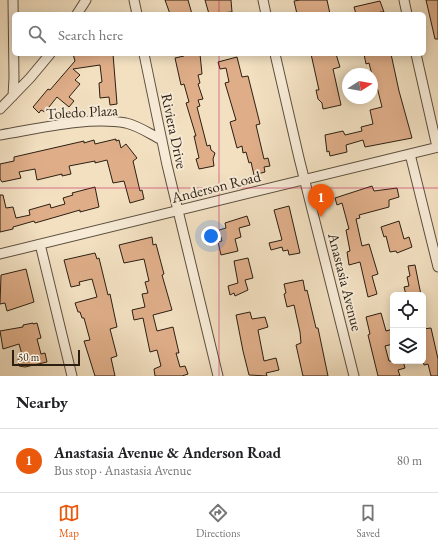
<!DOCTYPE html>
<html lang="en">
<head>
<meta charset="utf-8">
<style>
  :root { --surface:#fff; --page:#f6f6f6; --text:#202124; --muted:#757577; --line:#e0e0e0; --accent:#ea580c }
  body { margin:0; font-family:"EB Garamond",serif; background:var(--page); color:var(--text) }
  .controls { position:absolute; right:12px; bottom:12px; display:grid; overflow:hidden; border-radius:6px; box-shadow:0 2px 10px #0003 }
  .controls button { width:36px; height:36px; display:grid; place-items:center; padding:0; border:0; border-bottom:1px solid var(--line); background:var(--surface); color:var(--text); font:20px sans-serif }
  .compass { position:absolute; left:342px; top:68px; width:36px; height:36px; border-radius:50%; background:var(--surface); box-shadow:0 2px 10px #0003; rotate:79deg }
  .scale { position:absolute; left:12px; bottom:10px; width:68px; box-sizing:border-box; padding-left:4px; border:2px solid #2b1f12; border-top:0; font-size:11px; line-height:14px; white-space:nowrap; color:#2b1f12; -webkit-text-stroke:3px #f7ebd7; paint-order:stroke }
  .you { position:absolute; left:211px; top:236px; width:14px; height:14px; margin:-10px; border:3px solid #fff; border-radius:50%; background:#1a73e8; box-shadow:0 0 0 6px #1a73e833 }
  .badge { display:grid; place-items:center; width:26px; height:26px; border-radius:50%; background:var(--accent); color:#fff; font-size:13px; font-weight:700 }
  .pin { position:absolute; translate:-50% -33px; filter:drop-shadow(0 1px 2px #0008) }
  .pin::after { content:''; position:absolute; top:21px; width:14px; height:12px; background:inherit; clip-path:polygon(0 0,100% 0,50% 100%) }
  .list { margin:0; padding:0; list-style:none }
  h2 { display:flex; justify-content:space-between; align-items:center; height:52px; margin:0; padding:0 16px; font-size:17px }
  h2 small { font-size:13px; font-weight:400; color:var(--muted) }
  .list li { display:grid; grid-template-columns:26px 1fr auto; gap:12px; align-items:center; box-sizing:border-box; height:64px; padding:0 16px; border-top:1px solid var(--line) }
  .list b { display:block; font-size:15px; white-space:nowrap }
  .list p { margin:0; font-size:13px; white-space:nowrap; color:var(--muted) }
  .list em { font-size:13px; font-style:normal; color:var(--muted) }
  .icon { flex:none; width:22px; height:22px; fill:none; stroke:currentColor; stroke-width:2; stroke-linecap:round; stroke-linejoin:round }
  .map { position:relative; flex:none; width:438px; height:376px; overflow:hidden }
  .search { position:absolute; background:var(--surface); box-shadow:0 2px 10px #0003; left:12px; right:12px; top:12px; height:44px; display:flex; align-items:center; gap:10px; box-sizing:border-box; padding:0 14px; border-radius:6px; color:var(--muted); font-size:15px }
  .sheet { height:116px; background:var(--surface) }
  nav { display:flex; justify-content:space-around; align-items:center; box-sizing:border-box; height:56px; border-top:1px solid var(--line); background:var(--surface); font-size:11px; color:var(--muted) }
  nav a { display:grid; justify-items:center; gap:2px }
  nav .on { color:var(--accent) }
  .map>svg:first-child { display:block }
  .building { fill:#dfae89; stroke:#2b1f12 }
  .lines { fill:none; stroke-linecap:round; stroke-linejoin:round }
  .minor-casing { stroke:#5d4f3e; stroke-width:11 }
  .minor { stroke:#f7ebd7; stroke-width:9 }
  .grid { fill:none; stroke:#c2185b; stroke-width:1; stroke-opacity:0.55 }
  .labels { text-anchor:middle; stroke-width:4; stroke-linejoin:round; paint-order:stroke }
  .street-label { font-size:15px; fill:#2b1f12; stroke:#f7ebd7 }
</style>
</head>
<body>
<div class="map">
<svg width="438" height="376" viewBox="0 0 438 376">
  <rect width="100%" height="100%" fill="#f2e0c1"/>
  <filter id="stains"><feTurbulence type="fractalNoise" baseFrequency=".005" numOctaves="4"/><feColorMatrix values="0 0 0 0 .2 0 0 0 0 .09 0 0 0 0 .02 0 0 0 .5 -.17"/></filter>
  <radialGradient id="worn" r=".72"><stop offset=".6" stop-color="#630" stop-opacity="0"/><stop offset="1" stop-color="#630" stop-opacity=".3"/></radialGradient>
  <path class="building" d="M 165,0 L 188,0 L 192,14 L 170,14 Z
    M 205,0 L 231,0 L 232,12 L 209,14 Z
    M 300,0 L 327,0 L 330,14 L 297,14 L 294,1 Z
    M 426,0 L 438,0 L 438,39 L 435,39 Z
    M 380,1 L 384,12 L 380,12 L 380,14 L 356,14 L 354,7 Z
    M 73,54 L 113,54 L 117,104 L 110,105 L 109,97 L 100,98 L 99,83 L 102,82 L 100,65 L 73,69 L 80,75 L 75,80 L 80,84 L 69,97 L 74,101 L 69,107 L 57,97 L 45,112 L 41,110 L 39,113 L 33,107 L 48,89 L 50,90 L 75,61 Z
    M 184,54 L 200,54 L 202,74 L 198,75 L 200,83 L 198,84 L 203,99 L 198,100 L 200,106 L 197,107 L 207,146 L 210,145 L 211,150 L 215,153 L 213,159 L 214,166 L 199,169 L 196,159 L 199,158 L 194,136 L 196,136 L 186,103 L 189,102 L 184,84 L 181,85 L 175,58 L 184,56 Z
    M 311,54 L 336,54 L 340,67 L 333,69 L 341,105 L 323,109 L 322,103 L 318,99 L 316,90 L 319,90 Z
    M 364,54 L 391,54 L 399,91 L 412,138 L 365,147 L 363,140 L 346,145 L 347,152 L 330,156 L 329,151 L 327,152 L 325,135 L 343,131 L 345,135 L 362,131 L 361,127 L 373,124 L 370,110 L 382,107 L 375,79 L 373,79 L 369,63 L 366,64 Z
    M 237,57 L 242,77 L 248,76 L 260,124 L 256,125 L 264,159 L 268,158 L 270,166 L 264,167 L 265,172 L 254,175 L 251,162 L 249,163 L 246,152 L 243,153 L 242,146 L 237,148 L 230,122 L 236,120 L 225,83 L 229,82 L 226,68 L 220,69 L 218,62 Z
    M 116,139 L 116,141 L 119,140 L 121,148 L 126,144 L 137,158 L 133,161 L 140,191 L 142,190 L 144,199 L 130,203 L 124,181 L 113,183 L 107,160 L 95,163 L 95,161 L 69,166 L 71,174 L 62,176 L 62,174 L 37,180 L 35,169 L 19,172 L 21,178 L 2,182 L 0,179 L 0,164 L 14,161 L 14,157 L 84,141 L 84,143 L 94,140 L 95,144 Z
    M 372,186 L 374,191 L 397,188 L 399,197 L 389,200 L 389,207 L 359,215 L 360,218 L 356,219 L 362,246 L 369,244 L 378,274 L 372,276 L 377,294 L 368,297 L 360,262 L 349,265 L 347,252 L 350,251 L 346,230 L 349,229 L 342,203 L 337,205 L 335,198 Z
    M 95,187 L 99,207 L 80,212 L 80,210 L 35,223 L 34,221 L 13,227 L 13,229 L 0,232 L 0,195 L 3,195 L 6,208 L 13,207 L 16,218 L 30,215 L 29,210 L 50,204 L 51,208 L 65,204 L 63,198 L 73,195 L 72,193 Z
    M 289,206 L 300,253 L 289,255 L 288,250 L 283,251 L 282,247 L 271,250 L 269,243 L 282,240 L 274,210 Z
    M 247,216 L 250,225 L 239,228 L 241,237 L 235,239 L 238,251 L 221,255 L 218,242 L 222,241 L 219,230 L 226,228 L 225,223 Z
    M 399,221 L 404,239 L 409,237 L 412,247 L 397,253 L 396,251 L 390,252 L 386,236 L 384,237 L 381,227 Z
    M 152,237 L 153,245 L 156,244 L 164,274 L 162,275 L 172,310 L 153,315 L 157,331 L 173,327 L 179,353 L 176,353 L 180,367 L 185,366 L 188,374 L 182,376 L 155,376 L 154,369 L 161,366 L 157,350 L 150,352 L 143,318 L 134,320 L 132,310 L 145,307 L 142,294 L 148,293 L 145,282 L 149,281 L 144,259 L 124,263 L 119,245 Z
    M 95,253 L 97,259 L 99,258 L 108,295 L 110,294 L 117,327 L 110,329 L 117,356 L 111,358 L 115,376 L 95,376 L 84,341 L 90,340 L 84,318 L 82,318 L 80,312 L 78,312 L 75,303 L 97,297 L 92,279 L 79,282 L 80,285 L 71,287 L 64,260 Z
    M 248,258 L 253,278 L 245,280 L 248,290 L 235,296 L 234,293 L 230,295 L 228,286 L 238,283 L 234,261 Z
    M 415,265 L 421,295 L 406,295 L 404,287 L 409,286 L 407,277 L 410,276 L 408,266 Z
    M 26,269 L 34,302 L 7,311 L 5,303 L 0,304 L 1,275 Z
    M 303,280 L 305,291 L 307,290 L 316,328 L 318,328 L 328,376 L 303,376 L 296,345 L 301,343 L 300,332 L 294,305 L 287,307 L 284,294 L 286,293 L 284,284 Z
    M 250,312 L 252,319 L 265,317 L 268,327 L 258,330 L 264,361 L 276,358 L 279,370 L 266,373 L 267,376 L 249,375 L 243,351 L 236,315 Z
    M 381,313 L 386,331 L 393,329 L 393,344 L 385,346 L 389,361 L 403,361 L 405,368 L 398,370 L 400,376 L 378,376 L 368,335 L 370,334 L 366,317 Z
    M 33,323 L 33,324 L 37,323 L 41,338 L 37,339 L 41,354 L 45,353 L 47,362 L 25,367 L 19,366 L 18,359 L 23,358 L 19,344 L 3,349 L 0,331 L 23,327 L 23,325 Z
    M 431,328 L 438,359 L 438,376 L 431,376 L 428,364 L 424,365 L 423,360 L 423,329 Z"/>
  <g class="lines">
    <defs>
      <path id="minor" d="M 13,0 L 14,78 L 13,96
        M 134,0 L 137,14
        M 263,0 L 266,14
        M 404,0 L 407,14
        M 77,14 L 86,0
        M 144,54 L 167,165 L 218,376
        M 275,54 L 299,158 L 354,376
        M 416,54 L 437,147
        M 0,109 L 30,78 L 50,54
        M 0,135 C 37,129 88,116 126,123 C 139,126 150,134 162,140
        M 410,154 L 438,267
        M 40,244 L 72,376
        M 0,254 L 438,147"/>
    </defs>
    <use href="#minor" class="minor-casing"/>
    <use href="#minor" class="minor"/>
  </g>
  <path class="grid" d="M 219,0 L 219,14M 219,54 L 219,376M 0,188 L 438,188"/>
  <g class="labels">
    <g class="street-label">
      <text transform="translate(82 112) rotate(-3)" y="5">Toledo Plaza</text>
      <text transform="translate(174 131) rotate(78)" y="5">Riviera Drive</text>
      <text transform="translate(216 187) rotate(-14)" y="5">Anderson Road</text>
      <text transform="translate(345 282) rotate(76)" y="5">Anastasia Avenue</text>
    </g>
  </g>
  <rect width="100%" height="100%" filter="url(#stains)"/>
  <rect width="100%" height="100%" fill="url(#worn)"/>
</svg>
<div class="controls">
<button><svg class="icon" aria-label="locate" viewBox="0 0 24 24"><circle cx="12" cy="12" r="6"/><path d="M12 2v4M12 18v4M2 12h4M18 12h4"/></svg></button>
<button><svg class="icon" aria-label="layers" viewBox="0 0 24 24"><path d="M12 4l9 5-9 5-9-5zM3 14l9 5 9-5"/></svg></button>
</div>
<svg class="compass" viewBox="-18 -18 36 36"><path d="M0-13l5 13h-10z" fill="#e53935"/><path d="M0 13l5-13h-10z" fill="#757577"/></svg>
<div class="scale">50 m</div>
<div class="you"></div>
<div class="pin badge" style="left:321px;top:217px">1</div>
<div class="search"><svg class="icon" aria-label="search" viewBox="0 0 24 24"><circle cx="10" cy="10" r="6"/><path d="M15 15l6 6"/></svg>Search here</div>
</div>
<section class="sheet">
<h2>Nearby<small></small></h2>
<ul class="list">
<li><span class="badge">1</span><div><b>Anastasia Avenue &amp; Anderson Road</b><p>Bus stop · Anastasia Avenue</p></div><em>80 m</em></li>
</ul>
</section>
<nav>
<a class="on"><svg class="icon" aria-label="map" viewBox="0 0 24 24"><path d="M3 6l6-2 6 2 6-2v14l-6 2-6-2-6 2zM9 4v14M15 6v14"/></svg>Map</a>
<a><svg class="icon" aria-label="directions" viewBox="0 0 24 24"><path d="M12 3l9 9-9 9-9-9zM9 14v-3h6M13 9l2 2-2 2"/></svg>Directions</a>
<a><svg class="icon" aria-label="saved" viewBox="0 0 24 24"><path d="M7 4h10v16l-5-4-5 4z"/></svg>Saved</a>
</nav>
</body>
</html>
